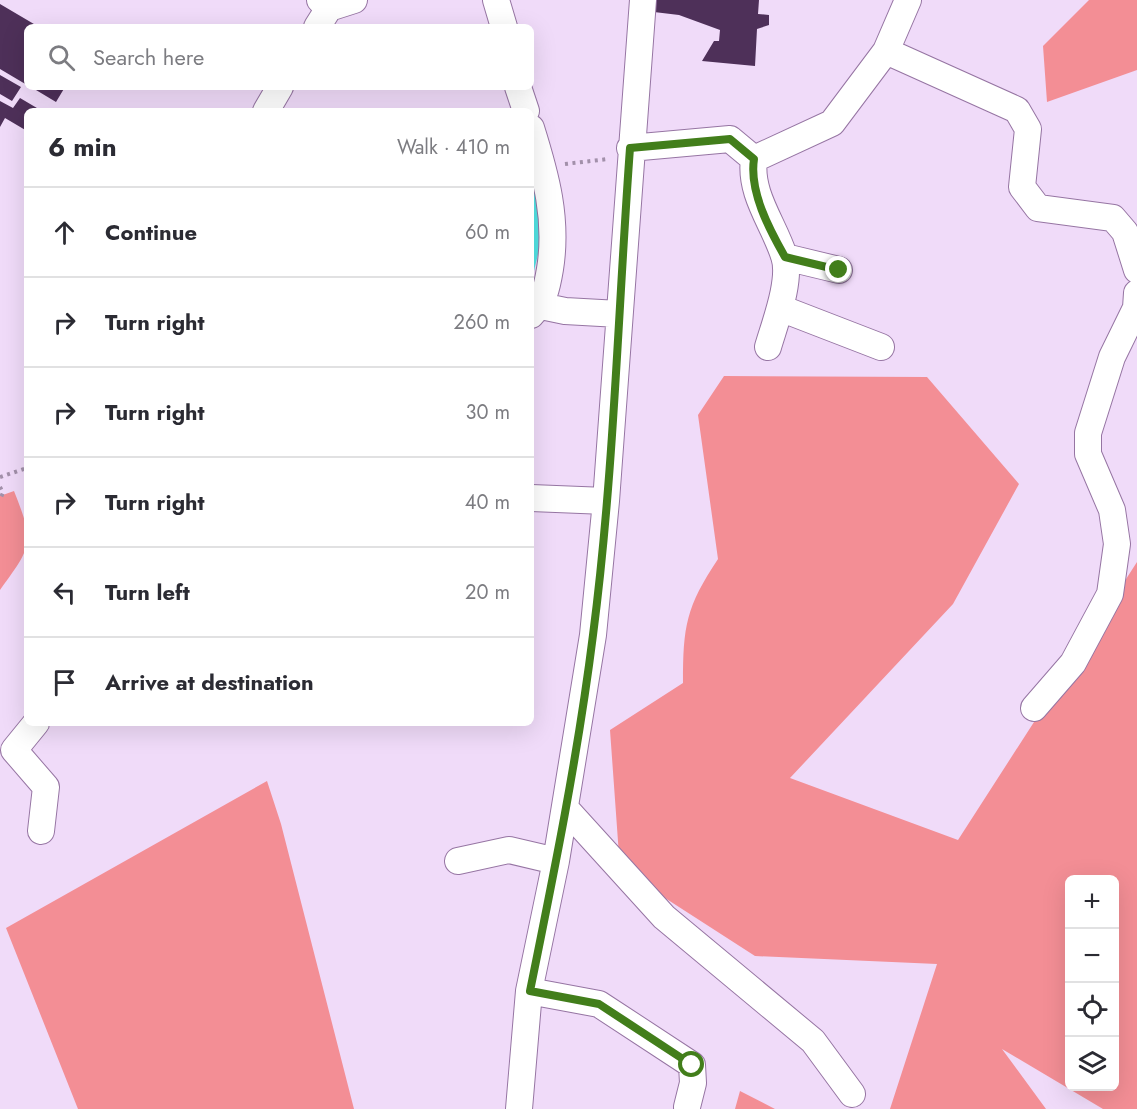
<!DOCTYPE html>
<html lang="en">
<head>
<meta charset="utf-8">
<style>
  :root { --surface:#fff; --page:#f2f2f3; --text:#2b2b33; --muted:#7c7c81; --line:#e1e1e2 }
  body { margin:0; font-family:Jost,sans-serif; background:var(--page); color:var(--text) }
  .controls { position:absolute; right:18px; bottom:18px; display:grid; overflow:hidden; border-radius:9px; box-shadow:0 6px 24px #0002 }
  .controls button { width:54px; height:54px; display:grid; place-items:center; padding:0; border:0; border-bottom:2px solid var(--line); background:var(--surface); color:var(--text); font:30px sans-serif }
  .stop { position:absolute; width:18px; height:18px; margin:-14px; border:4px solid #427e1b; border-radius:50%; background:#fff }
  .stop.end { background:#427e1b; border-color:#fff; box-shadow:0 2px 6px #0008 }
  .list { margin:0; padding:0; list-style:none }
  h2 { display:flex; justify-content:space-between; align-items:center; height:78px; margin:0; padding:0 24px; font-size:26px }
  h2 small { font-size:20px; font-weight:400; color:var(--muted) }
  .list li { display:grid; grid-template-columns:39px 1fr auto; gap:18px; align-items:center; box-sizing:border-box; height:90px; padding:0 24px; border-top:2px solid var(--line) }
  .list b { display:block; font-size:22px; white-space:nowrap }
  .list em { font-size:20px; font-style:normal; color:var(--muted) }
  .icon { flex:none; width:33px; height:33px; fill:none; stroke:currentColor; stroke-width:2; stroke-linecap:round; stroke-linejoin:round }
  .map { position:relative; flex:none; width:1137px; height:1109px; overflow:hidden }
  .search { position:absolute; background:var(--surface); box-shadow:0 6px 24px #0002; left:24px; top:24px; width:510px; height:66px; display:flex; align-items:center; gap:15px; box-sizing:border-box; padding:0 21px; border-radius:9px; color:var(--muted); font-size:22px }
  .panel { position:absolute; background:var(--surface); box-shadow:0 6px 24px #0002; left:24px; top:108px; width:510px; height:618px; border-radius:9px }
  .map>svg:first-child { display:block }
  .forest { fill:#f38e95; fill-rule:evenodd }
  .water { fill:#52e4e5 }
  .building { fill:#4e3059 }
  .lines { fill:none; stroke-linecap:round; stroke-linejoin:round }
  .minor-casing { stroke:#9675a3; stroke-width:28 }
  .path { stroke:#a290aa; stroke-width:4; stroke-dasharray:3 4.5; stroke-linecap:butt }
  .minor { stroke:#fff; stroke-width:26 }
  .route { stroke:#427e1b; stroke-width:8 }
</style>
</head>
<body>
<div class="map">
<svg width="1137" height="1109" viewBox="0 0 1137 1109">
  <rect width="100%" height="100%" fill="#f0dbf9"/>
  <path class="forest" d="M 1089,0 L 1137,0 L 1137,70 L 1047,102 L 1043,46 Z
    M 724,376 L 927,377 L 1019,484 L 953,604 L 790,778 L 958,840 L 1137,562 L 1137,1109 L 1103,1109 L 1002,1049 L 1046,1109 L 890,1109 L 937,964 L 755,956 L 620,869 L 610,730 L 683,683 C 683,626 686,607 718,559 L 698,415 ZM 1070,880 L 1114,880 L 1114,1086 L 1070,1086 Z
    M 14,491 C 35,544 32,546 0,590 L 0,496 Z
    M 267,781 L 281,824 L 354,1109 L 78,1109 L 6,928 Z
    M 740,1091 L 775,1109 L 735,1109 Z"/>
  <path class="water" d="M 531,172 L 536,176 L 541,242 L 531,283 Z"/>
  <path class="building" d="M 656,0 L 759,0 L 758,14 L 769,15 L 769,25 L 757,29 L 755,66 L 702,61 L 714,41 L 719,41 L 720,30 L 679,15 L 654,12 Z
    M 0,4 L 39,27 L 27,27 L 27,85 L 0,69 Z
    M 0,75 L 21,87 L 12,101 L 0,94 Z
    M 31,87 L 65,87 L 56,102 Z
    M 20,98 L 42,111 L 27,111 L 27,131 L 5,118 L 0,127 L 0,101 L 13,108 Z"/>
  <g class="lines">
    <defs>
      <path id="minor" d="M 320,0 L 329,8 L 354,0
        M 496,0 L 504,27
        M 317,27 L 329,8
        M 886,51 L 1017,110 L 1028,129 L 1022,187 L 1038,208 L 1113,218 L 1125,232 L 1137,270
        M 518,87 L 526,111
        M 266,111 L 280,87
        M 531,128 C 546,176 558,219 550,269 C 547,287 544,302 531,315
        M 630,148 L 730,139 L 754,159 L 832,123 L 886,51 L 908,0
        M 754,159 C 749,194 774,224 784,256 C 792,279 775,323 768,347
        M 785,257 L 839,270
        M 541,306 L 565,311 L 619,314
        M 780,308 L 881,347
        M 531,498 L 606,501
        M 1034,708 L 1073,663 L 1110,594 L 1117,544 L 1112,510 L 1088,454 L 1088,433 L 1112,357 L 1136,308 L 1137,293
        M 36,723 L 14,750 L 46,787 L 41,831
        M 565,808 L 664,917 L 813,1041 L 852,1094
        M 458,861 L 509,850 L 556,861
        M 529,991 L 599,1004 L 692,1065 L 693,1083 L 687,1107
        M 519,1109 L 529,991 L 556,861 L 593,635 L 606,501 L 643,0"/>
    </defs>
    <use href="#minor" class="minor-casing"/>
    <path class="path" d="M 565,164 L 608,159
      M 0,477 L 27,468
      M 0,487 L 3,493 L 0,499"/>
    <use href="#minor" class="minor"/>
  </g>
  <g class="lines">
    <path class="route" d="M 692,1065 L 599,1004 L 530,991 C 554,873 578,755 593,635 C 614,474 618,310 630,148 L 730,139 L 754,159 C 749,191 769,229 785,257 L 839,270"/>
  </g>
</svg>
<div class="controls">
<button>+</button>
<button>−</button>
<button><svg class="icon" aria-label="locate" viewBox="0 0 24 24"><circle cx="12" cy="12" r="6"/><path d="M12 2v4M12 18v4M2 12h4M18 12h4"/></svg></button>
<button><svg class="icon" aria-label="layers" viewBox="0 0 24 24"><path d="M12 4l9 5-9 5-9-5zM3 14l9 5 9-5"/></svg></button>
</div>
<div class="stop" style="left:692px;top:1065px"></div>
<div class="stop end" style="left:839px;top:270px"></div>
<div class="search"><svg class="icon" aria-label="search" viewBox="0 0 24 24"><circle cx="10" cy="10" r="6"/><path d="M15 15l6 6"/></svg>Search here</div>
<section class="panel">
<h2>6 min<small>Walk · 410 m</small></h2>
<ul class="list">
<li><svg class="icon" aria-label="ahead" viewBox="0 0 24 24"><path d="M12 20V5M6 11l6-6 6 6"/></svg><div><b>Continue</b></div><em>60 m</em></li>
<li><svg class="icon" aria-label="right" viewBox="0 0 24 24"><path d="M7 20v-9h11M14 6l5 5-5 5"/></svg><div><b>Turn right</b></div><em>260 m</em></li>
<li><svg class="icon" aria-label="right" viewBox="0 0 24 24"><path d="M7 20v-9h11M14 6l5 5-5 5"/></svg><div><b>Turn right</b></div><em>30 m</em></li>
<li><svg class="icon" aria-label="right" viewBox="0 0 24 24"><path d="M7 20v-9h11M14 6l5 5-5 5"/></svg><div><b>Turn right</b></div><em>40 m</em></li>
<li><svg class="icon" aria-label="left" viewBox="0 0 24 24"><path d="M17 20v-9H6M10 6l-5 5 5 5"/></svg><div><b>Turn left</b></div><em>20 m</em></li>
<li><svg class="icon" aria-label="arrive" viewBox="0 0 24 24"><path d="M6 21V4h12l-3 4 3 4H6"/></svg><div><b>Arrive at destination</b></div></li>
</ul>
</section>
</div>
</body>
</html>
